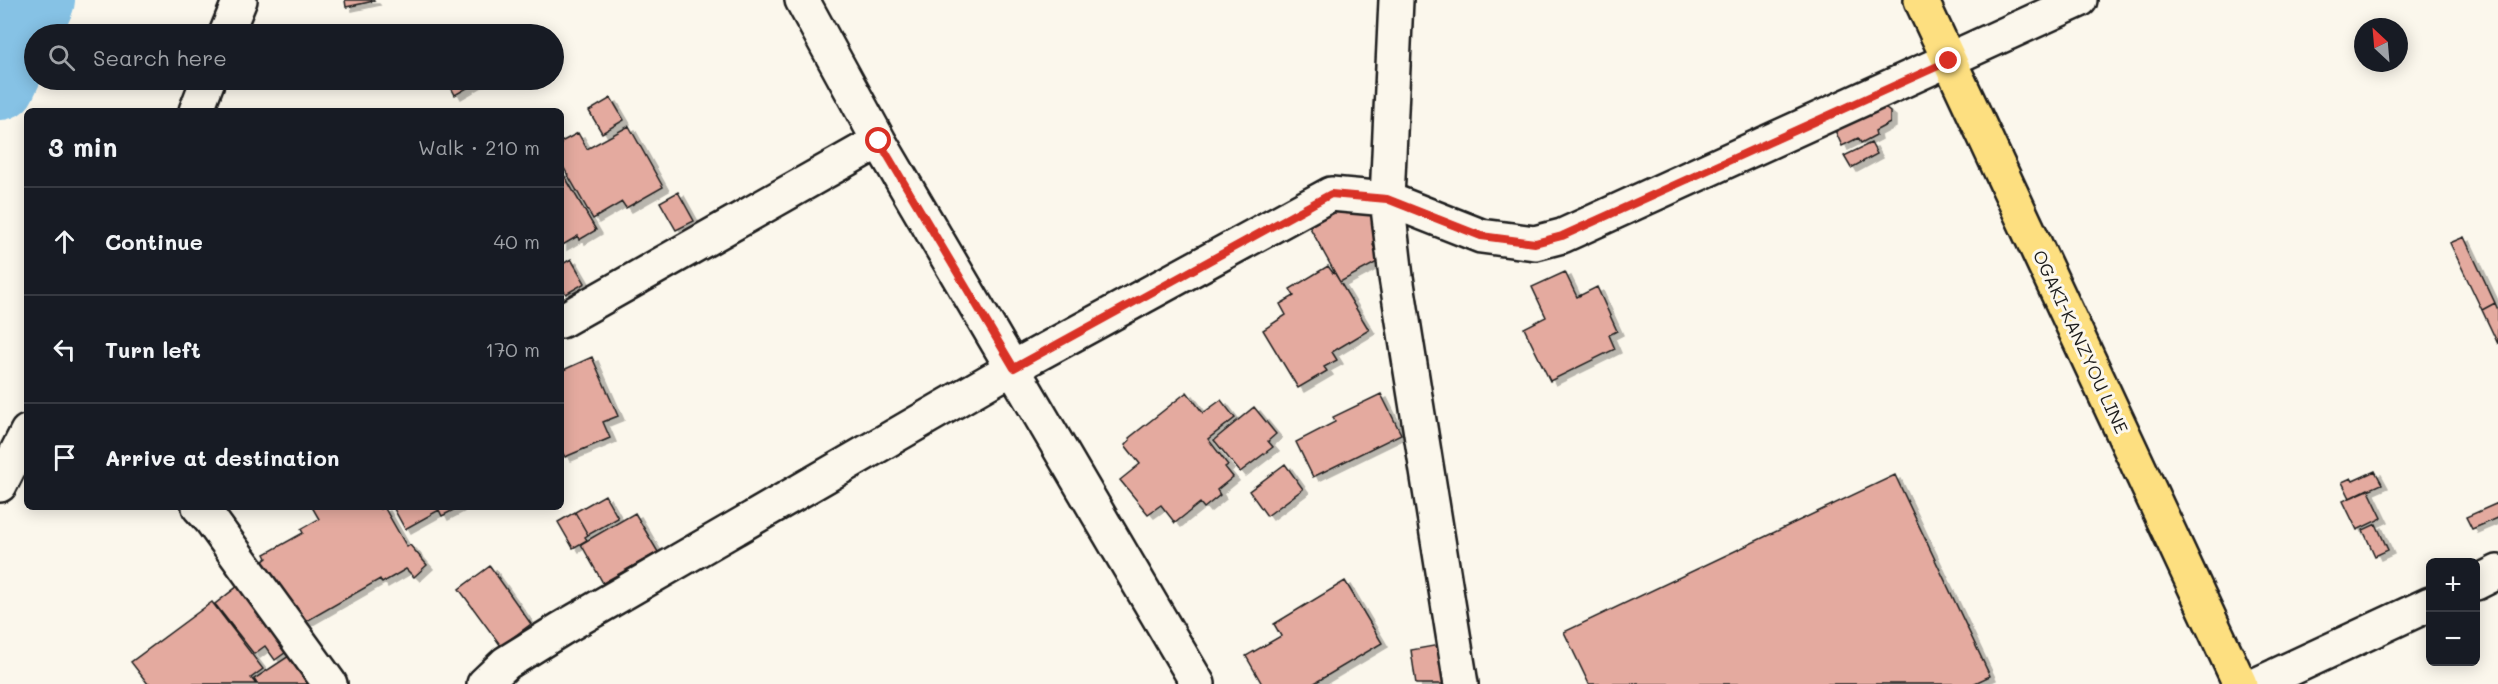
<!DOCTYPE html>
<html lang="en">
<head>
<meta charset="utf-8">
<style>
  :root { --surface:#171b24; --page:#242831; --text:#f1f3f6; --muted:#9ea1a6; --line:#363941 }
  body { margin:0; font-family:Mali,sans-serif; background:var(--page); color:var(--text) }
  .controls { position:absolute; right:18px; bottom:18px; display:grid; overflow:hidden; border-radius:9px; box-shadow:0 3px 15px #0003 }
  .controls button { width:54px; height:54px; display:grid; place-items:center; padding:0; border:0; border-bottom:2px solid var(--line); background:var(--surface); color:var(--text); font:30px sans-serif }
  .compass { position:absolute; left:2354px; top:18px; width:54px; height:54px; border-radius:50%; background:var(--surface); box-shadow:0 3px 15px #0003; rotate:334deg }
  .stop { position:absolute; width:18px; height:18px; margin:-14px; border:4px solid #d93025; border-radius:50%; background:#fff }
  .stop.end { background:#d93025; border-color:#fff; box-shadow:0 2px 6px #0008 }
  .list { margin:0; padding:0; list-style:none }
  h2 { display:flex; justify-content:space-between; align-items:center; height:78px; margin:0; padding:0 24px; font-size:26px }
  h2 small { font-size:20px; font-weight:400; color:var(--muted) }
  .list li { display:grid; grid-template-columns:39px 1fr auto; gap:18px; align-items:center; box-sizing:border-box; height:108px; padding:0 24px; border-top:2px solid var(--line) }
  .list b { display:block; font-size:22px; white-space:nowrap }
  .list em { font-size:20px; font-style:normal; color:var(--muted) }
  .icon { flex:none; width:33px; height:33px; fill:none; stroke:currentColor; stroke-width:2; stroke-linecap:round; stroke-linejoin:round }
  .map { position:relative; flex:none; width:2498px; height:684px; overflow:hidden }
  .search { position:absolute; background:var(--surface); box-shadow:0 3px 15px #0003; left:24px; top:24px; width:540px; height:66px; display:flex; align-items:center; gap:15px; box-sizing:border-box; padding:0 21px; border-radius:33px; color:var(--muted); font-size:22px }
  .panel { position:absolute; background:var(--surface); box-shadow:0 3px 15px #0003; left:24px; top:108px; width:540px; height:402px; border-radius:9px }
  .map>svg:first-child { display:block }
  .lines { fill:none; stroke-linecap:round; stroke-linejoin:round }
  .river { stroke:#86c2e5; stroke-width:72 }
  .building { fill:#e4aa9f; stroke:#1c1c1c; stroke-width:1.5; filter:url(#shadow) }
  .minor-casing { stroke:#1c1c1c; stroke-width:38 }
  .tertiary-casing { stroke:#1c1c1c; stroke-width:38 }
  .primary-casing { stroke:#1c1c1c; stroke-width:38 }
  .minor { stroke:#fbf7ec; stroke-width:33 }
  .tertiary { stroke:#fbf7ec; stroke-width:33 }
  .primary { stroke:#fddf80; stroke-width:33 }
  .route { stroke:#d93025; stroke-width:8 }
  .labels { text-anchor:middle; stroke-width:6; stroke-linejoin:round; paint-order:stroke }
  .street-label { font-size:18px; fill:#1c1c1c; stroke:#fbf7ec }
</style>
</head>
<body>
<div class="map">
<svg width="2498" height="684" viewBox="0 0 2498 684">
  <defs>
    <filter id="shadow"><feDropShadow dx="6" dy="4" stdDeviation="0" flood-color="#0004"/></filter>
  </defs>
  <rect width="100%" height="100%" fill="#fbf7ec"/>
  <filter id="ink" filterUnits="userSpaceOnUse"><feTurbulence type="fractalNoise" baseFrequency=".0167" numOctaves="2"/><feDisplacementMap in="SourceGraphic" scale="12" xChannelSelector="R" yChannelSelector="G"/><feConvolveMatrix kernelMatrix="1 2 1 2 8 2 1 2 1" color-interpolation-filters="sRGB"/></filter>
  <g filter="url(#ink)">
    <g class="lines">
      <path class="river" d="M 0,84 L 39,0"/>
    </g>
    <path class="building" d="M 345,0 L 373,0 L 374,1 L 346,7 Z
      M 447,80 L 481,80 L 455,95 Z
      M 611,98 L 624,120 L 602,133 L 589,111 Z
      M 1881,105 L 1890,112 L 1890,123 L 1875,131 L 1876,135 L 1861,143 L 1858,138 L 1842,146 L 1834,128 Z
      M 629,126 L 663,187 L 626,208 L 622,202 L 593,219 L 561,163 L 561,142 L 578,133 L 587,149 Z
      M 1871,143 L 1877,154 L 1851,168 L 1844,156 Z
      M 561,170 L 596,230 L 579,240 L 578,236 L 561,246 Z
      M 678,192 L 694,221 L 676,230 L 660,202 Z
      M 1355,198 L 1376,206 L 1386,238 L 1373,245 L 1381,260 L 1340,282 L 1308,224 Z
      M 2464,237 L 2495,303 L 2482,310 L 2450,243 Z
      M 571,259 L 585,283 L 566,294 L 561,287 L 561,265 Z
      M 1328,266 L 1333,273 L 1334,272 L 1369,330 L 1332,352 L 1337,360 L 1324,367 L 1327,371 L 1298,388 L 1263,330 L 1286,315 L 1280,304 L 1294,296 L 1290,289 Z
      M 1565,272 L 1577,297 L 1597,287 L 1617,331 L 1609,335 L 1615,349 L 1550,381 L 1524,328 L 1546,317 L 1532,287 Z
      M 2495,303 L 2498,310 L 2498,344 L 2482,310 Z
      M 592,357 L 618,416 L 603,422 L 610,438 L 565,457 L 561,450 L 561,371 Z
      M 1187,392 L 1203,413 L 1221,400 L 1235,418 L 1208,439 L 1228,465 L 1225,467 L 1233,477 L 1217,490 L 1220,495 L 1204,508 L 1200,503 L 1175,523 L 1161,505 L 1148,514 L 1120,480 L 1140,464 L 1125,445 L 1130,440 L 1129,438 Z
      M 1381,394 L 1401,434 L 1313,477 L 1296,442 L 1335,422 L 1333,417 Z
      M 1254,407 L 1276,434 L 1268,441 L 1273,447 L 1240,472 L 1214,440 Z
      M 1285,464 L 1303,489 L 1267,516 L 1249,491 Z
      M 2375,471 L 2382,484 L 2350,498 L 2342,482 L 2351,478 L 2353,481 Z
      M 1895,475 L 1990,676 L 1973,684 L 1589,684 L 1564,632 Z
      M 2368,489 L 2382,518 L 2357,530 L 2343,501 Z
      M 605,495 L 618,518 L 588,535 L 575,512 Z
      M 2498,503 L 2498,518 L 2472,529 L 2466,517 Z
      M 312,507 L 378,507 L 380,509 L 384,507 L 407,547 L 410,545 L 427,565 L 414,577 L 406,569 L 382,583 L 380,579 L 298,626 L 262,562 L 267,558 L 265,554 L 303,533 L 301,529 L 319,519 Z
      M 393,507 L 459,507 L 442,516 L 439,510 L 405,529 Z
      M 575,512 L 588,535 L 585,537 L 587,540 L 573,548 L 558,522 Z
      M 635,513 L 658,552 L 603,583 L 581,544 Z
      M 2376,524 L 2388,550 L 2375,556 L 2363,530 Z
      M 490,566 L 531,624 L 501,646 L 459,589 Z
      M 1345,581 L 1382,643 L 1313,684 L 1262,684 L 1246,656 L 1281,636 L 1274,624 Z
      M 243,582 L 293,647 L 275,660 L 265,646 L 254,654 L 215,604 Z
      M 212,602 L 263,669 L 251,678 L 256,684 L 148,684 L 131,662 Z
      M 1439,645 L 1445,684 L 1416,684 L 1411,650 Z
      M 292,654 L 313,684 L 257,684 L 254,679 Z"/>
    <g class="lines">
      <defs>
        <path id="minor" d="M 802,0 L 879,141 L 1198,684
          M 1396,0 L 1387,199 L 1396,277 L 1461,684
          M 226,34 L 240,0
          M 196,111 L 208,80
          M 561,321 L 879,141
          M 0,485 L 27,432
          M 199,507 L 211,520 L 330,684
          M 484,684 L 506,663 L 561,629 L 1014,367 L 1331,194 L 1387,199 L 1481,236 L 1535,243 L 1562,236 L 2080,0"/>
        <path id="tertiary" d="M 2476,583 L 2498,572
          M 2258,684 L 2430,604"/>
        <path id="primary" d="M 1921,0 L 2240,684"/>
      </defs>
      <use href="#minor" class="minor-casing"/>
      <use href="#tertiary" class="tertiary-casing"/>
      <use href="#primary" class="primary-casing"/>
      <use href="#minor" class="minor"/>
      <use href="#tertiary" class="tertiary"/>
      <use href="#primary" class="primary"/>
    </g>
  </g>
  <g class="lines" filter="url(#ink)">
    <path class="route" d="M 879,141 L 1014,368 L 1331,194 L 1387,199 L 1481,236 L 1535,243 L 1562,236 L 1949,61"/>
  </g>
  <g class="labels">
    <g class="street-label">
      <text transform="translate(2080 342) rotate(65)" y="6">OGAKI-KANZYOU LINE</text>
    </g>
  </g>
</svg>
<div class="controls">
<button>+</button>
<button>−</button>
</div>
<svg class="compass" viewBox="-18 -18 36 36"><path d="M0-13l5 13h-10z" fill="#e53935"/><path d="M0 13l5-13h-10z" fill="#9ea1a6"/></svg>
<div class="stop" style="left:879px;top:141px"></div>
<div class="stop end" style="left:1949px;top:61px"></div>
<div class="search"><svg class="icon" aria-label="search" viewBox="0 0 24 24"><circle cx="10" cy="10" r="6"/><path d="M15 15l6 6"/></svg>Search here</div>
<section class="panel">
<h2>3 min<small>Walk · 210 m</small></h2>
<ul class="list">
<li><svg class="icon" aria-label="ahead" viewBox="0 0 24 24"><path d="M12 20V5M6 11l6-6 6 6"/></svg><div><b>Continue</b></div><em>40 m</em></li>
<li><svg class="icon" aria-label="left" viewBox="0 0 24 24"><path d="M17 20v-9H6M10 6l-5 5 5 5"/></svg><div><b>Turn left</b></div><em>170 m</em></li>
<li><svg class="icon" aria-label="arrive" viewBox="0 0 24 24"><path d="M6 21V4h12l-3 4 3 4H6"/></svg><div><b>Arrive at destination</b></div></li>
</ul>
</section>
</div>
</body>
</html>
